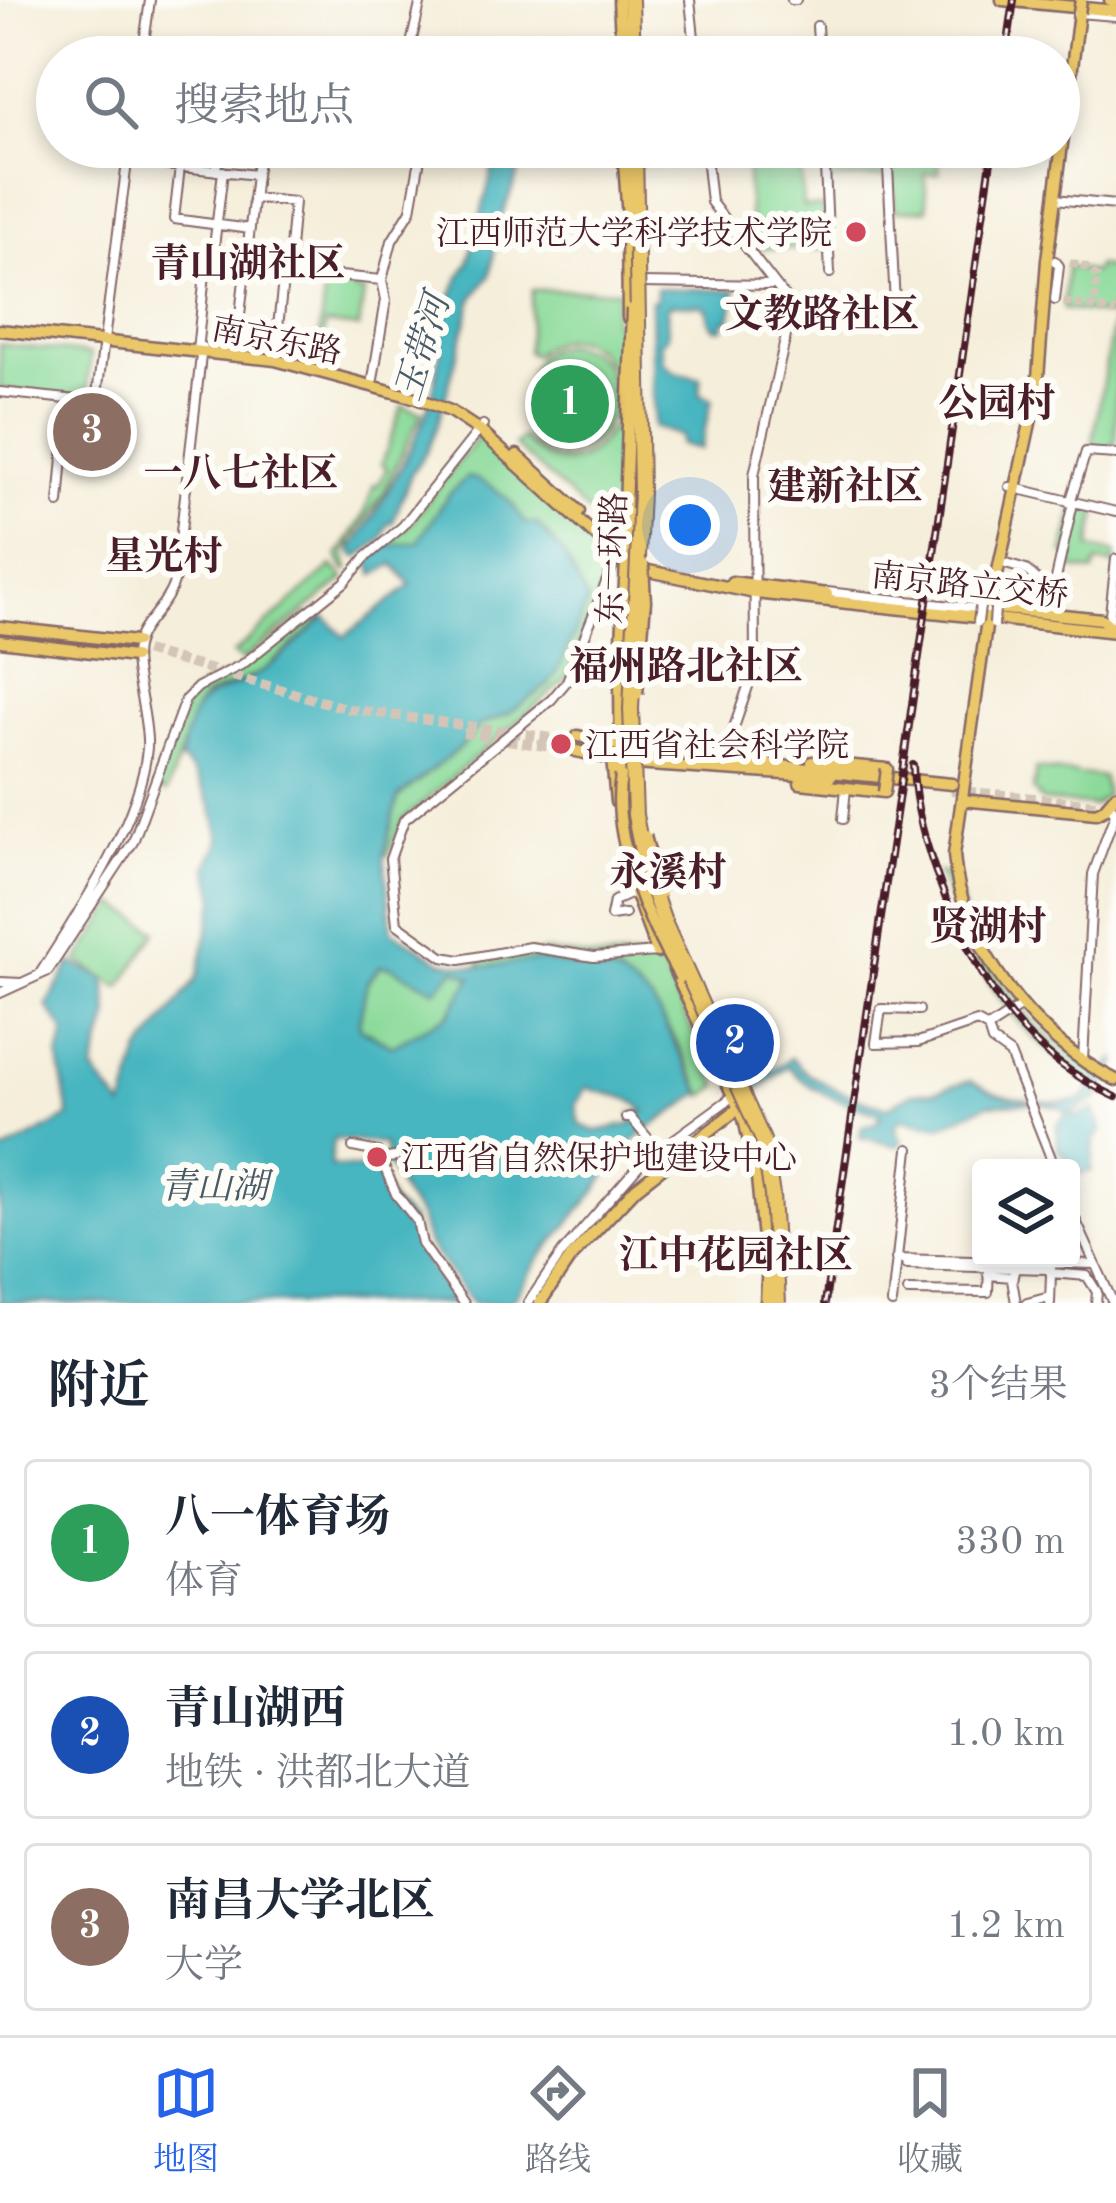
<!DOCTYPE html>
<html lang="zh">
<head>
<meta charset="utf-8">
<style>
  :root { --surface:#fff; --page:#f2f2f3; --text:#1f2937; --muted:#747a83; --line:#e0e1e3; --accent:#2563eb }
  body { margin:0; font-family:"Old Standard TT","Noto Serif SC",serif; background:var(--page); color:var(--text) }
  .controls { position:absolute; right:36px; bottom:36px; display:grid; overflow:hidden; border-radius:12px; box-shadow:0 6px 18px #0003 }
  .controls button { width:108px; height:108px; display:grid; place-items:center; padding:0; border:0; border-bottom:3px solid var(--line); background:var(--surface); color:var(--text); font:60px sans-serif }
  .you { position:absolute; left:690px; top:525px; width:42px; height:42px; margin:-30px; border:9px solid #fff; border-radius:50%; background:#1a73e8; box-shadow:0 0 0 18px #1a73e833 }
  .badge { display:grid; place-items:center; width:78px; height:78px; border-radius:50%; background:var(--accent); color:#fff; font-size:39px; font-weight:700 }
  .pin { position:absolute; translate:-50% -50%; border:6px solid #fff; box-shadow:0 3px 12px #0006 }
  .list { margin:0; padding:0; list-style:none }
  h2 { display:flex; justify-content:space-between; align-items:center; height:156px; margin:0; padding:0 48px; font-size:51px }
  h2 small { font-size:39px; font-weight:400; color:var(--muted) }
  .list li { display:grid; grid-template-columns:78px 1fr auto; gap:36px; align-items:center; box-sizing:border-box; height:168px; margin:0 24px 24px; padding:0 24px; border:3px solid var(--line); border-radius:12px }
  .list b { display:block; font-size:45px; white-space:nowrap }
  .list p { margin:0; font-size:39px; white-space:nowrap; color:var(--muted) }
  .list em { font-size:39px; font-style:normal; color:var(--muted) }
  .icon { flex:none; width:66px; height:66px; fill:none; stroke:currentColor; stroke-width:2; stroke-linecap:round; stroke-linejoin:round }
  .map { position:relative; flex:none; width:1116px; height:1303px; overflow:hidden }
  .search { position:absolute; background:var(--surface); box-shadow:0 6px 18px #0003; left:36px; right:36px; top:36px; height:132px; display:flex; align-items:center; gap:30px; box-sizing:border-box; padding:0 42px; border-radius:66px; color:var(--muted); font-size:45px }
  .sheet { height:732px; background:var(--surface) }
  nav { display:flex; justify-content:space-around; align-items:center; box-sizing:border-box; height:168px; border-top:3px solid var(--line); background:var(--surface); font-size:33px; color:var(--muted) }
  nav a { display:grid; justify-items:center; gap:6px }
  nav .on { color:var(--accent) }
  .map>svg:first-child { display:block }
  .green { fill:#8ada9a; stroke:#6a7c62; stroke-width:3 }
  .water { fill:#47b6c0; stroke:#486a76; stroke-width:3; fill-rule:evenodd }
  .lines { fill:none; stroke-linecap:round; stroke-linejoin:round }
  .minor-tunnel { stroke:#d3c5b7; stroke-width:8; stroke-dasharray:8 4; stroke-linecap:butt }
  .major-tunnel { stroke:#d3c5b7; stroke-width:10; stroke-dasharray:10 5; stroke-linecap:butt }
  .minor-casing { stroke:#866768; stroke-width:12 }
  .major-casing { stroke:#866768; stroke-width:15 }
  .highway-casing { stroke:#866768; stroke-width:18 }
  .minor { stroke:#fff; stroke-width:8 }
  .major { stroke:#eac769; stroke-width:10 }
  .highway { stroke:#eac769; stroke-width:14 }
  .rail-casing { stroke:#4a1f2b; stroke-width:8 }
  .rail { stroke:#fdfcf7; stroke-width:3; stroke-dasharray:9; stroke-linecap:butt }
  .minor-bridge-casing { stroke:#866768; stroke-width:12; stroke-linecap:butt }
  .major-bridge-casing { stroke:#866768; stroke-width:15; stroke-linecap:butt }
  .highway-bridge-casing { stroke:#866768; stroke-width:18; stroke-linecap:butt }
  .minor-bridge { stroke:#fff; stroke-width:8 }
  .major-bridge { stroke:#eac769; stroke-width:10 }
  .highway-bridge { stroke:#eac769; stroke-width:14 }
  .poi-dot { fill:#d1495b; stroke:#fdfcf7; stroke-width:4.5 }
  .labels { text-anchor:middle; stroke-width:12; stroke-linejoin:round; paint-order:stroke }
  .poi-label { font-size:33px; fill:#4a1f2b; stroke:#fdfcf7; text-anchor:start }
  .street-label { font-size:33px; fill:#4a1f2b; stroke:#fdfcf7 }
  .water-label { font-size:36px; font-style:italic; fill:#495b67; stroke:#fdfcf7 }
  .quarter-label { font-size:39px; font-weight:bold; fill:#4a1f2b; stroke:#fdfcf7 }
</style>
</head>
<body>
<div class="map">
<svg width="1116" height="1303" viewBox="0 0 1116 1303">
  <rect width="100%" height="100%" fill="#fdfcf7"/>
  <filter id="ink" filterUnits="userSpaceOnUse"><feTurbulence type="fractalNoise" baseFrequency=".00833" numOctaves="2"/><feDisplacementMap in="SourceGraphic" scale="24" xChannelSelector="R" yChannelSelector="G"/><feConvolveMatrix kernelMatrix="1 2 1 2 8 2 1 2 1" color-interpolation-filters="sRGB"/></filter>
  <filter id="wash" filterUnits="userSpaceOnUse"><feTurbulence type="fractalNoise" baseFrequency=".004" numOctaves="4" result="noise"/><feDisplacementMap in="SourceGraphic" scale="48" xChannelSelector="R" yChannelSelector="G"/><feGaussianBlur stdDeviation="2.7" result="paint"/><feColorMatrix in="noise" values="0 0 0 0 0 0 0 0 0 0 0 0 0 0 0 0 0 1.4 0 .05"/><feComposite in="paint" operator="in"/></filter>
  <g filter="url(#wash)">
    <rect width="100%" height="100%" fill="#f5eeda"/>
    <path class="green" d="M 885,150 L 887,176 L 828,180 L 826,154 Z
      M 939,150 L 939,173 L 925,174 L 927,209 L 895,211 L 891,152 Z
      M 800,152 L 803,207 L 823,207 L 825,249 L 760,248 L 750,229 L 746,154 Z
      M 1067,266 L 1093,273 L 1097,266 L 1116,269 L 1116,443 L 1107,449 L 1092,447 L 1114,316 L 1063,309 Z
      M 326,280 L 355,283 L 355,291 L 364,292 L 359,328 L 326,324 L 323,337 L 319,336 Z
      M 532,290 L 619,290 L 613,321 L 621,333 L 623,393 L 617,393 C 613,347 572,320 534,355 L 527,352 Z
      M 0,344 L 91,354 L 86,399 L 0,389 Z
      M 566,345 C 594,348 610,362 611,391 L 615,392 L 612,419 L 607,420 C 598,455 543,470 527,430 C 520,412 526,370 540,356 C 547,349 557,347 566,345 Z
      M 402,406 L 422,412 L 384,492 L 345,552 L 349,570 L 346,571 L 338,556 L 364,515 L 374,484 L 378,485 L 387,468 L 382,464 Z
      M 624,413 L 626,513 L 617,524 L 602,525 L 514,445 L 523,438 C 563,480 596,460 618,415 Z
      M 482,437 L 612,557 L 613,566 L 565,680 L 403,820 L 388,855 L 384,855 L 398,797 L 462,746 L 480,725 L 508,714 L 548,685 L 558,670 L 588,602 L 537,524 L 524,523 L 520,516 L 467,478 L 449,494 L 418,542 L 386,546 L 409,525 L 477,438 Z
      M 1075,507 L 1097,512 L 1090,548 L 1115,553 L 1114,565 L 1097,562 L 1094,572 L 1070,568 L 1073,556 L 1064,553 Z
      M 332,566 L 345,579 L 242,660 L 233,654 Z
      M 307,615 L 323,618 L 262,672 L 205,696 L 195,710 L 167,792 L 159,790 L 157,783 L 188,699 L 201,687 L 235,671 Z
      M 1036,769 L 1103,777 L 1106,796 L 1094,806 L 1042,801 L 1033,790 Z
      M 938,873 L 951,874 C 979,966 1021,1020 1097,1076 L 1093,1083 C 998,1023 981,972 938,873 Z
      M 115,904 L 157,931 L 120,988 L 78,961 Z
      M 546,952 L 600,959 L 652,958 L 661,966 L 719,1086 L 704,1096 C 649,974 612,952 480,967 L 480,960 Z
      M 380,966 L 389,966 L 436,990 L 455,969 L 473,977 L 448,1016 L 392,1046 L 361,1028 L 359,1023 L 367,982 Z"/>
    <path class="water" d="M 494,147 L 525,147 L 523,161 L 499,223 L 490,276 L 473,298 L 438,423 L 427,450 L 411,474 L 393,522 L 388,524 L 381,540 L 358,557 L 351,552 L 353,547 C 378,512 419,439 431,398 C 443,356 440,301 468,264 L 491,176 Z
      M 656,288 L 736,290 L 730,319 L 724,320 L 723,328 C 710,331 708,318 707,309 L 701,305 L 671,304 L 667,309 L 668,336 L 661,343 L 664,363 L 675,372 L 701,378 L 700,394 L 712,399 L 700,449 L 680,444 L 681,436 L 654,427 L 651,301 L 656,300 Z
      M 467,477 C 491,481 515,502 524,523 L 537,524 L 563,553 L 588,602 L 558,671 L 548,685 L 508,714 L 480,725 L 462,746 L 398,797 L 384,855 L 392,931 L 443,962 L 480,967 L 541,960 L 618,975 L 652,1001 L 702,1093 L 645,1131 L 620,1154 L 596,1191 L 539,1259 L 511,1303 L 474,1303 L 468,1298 L 427,1242 L 420,1217 L 404,1197 L 387,1162 L 384,1144 L 337,1139 L 333,1140 L 330,1166 L 377,1171 L 392,1203 L 411,1220 L 419,1252 L 454,1303 L 0,1303 L 0,1154 L 69,1117 L 59,1058 L 65,1032 L 47,1006 L 71,963 L 105,979 L 109,1014 L 93,1071 L 123,1108 L 140,1053 L 197,978 L 216,897 L 208,867 L 220,841 C 217,816 201,774 180,760 C 195,682 206,705 261,672 C 284,658 305,634 326,617 L 344,637 L 411,585 L 394,564 L 374,575 L 369,560 L 386,546 L 418,542 L 449,494 ZM 380,966 L 389,966 L 436,990 L 455,969 L 472,977 L 448,1015 L 392,1046 L 360,1028 L 359,1022 L 367,982 ZM 587,1087 C 608,1098 629,1091 645,1112 L 631,1113 L 633,1124 L 596,1131 L 580,1125 L 576,1105 Z
      M 791,1058 C 797,1062 800,1068 806,1072 C 828,1088 861,1100 888,1107 L 913,1093 L 936,1091 L 969,1081 C 979,1083 985,1090 995,1093 C 1022,1101 1055,1105 1082,1100 L 1116,1058 L 1116,1064 L 1098,1098 L 1072,1113 L 1076,1117 L 1094,1109 L 1102,1129 L 1094,1142 L 1092,1171 L 1082,1174 L 1058,1149 L 1057,1124 L 1067,1114 L 1061,1108 L 1038,1103 L 989,1104 L 941,1126 L 901,1119 L 895,1126 L 902,1143 L 898,1146 L 860,1137 L 862,1126 L 877,1123 L 881,1114 C 849,1103 810,1094 789,1066 L 753,1092 L 749,1085 Z"/>
  </g>
  <g filter="url(#ink)">
    <g class="lines">
      <path class="minor-tunnel" d="M 1070,263 L 1085,267 L 1097,277 L 1094,308
        M 1064,302 L 1116,312"/>
      <path class="major-tunnel" d="M 131,647 L 349,709 L 587,743
        M 463,733 L 576,751
        M 581,747 L 697,762
        M 951,790 L 1116,806"/>
      <defs>
        <path id="minor" d="M 690,0 L 696,57
          M 792,0 L 796,0
          M 1077,13 L 1116,16
          M 817,26 L 819,57
          M 142,57 L 150,0
          M 408,57 L 421,0
          M 705,147 L 711,202 L 791,305 L 791,314 L 754,475 L 755,666 L 724,757
          M 824,147 L 830,273
          M 887,147 L 895,305
          M 127,161 L 256,175 L 236,350
          M 180,167 L 174,219 L 250,229
          M 216,171 L 219,147
          M 256,175 L 260,147
          M 253,198 L 294,202 L 288,272
          M 1055,199 L 1116,205
          M 212,264 L 382,280
          M 640,283 L 774,285
          M 1055,300 L 1059,266 L 1055,261
          M 197,351 L 206,264 L 212,264 L 223,171
          M 275,355 L 284,271
          M 373,379 L 386,300 L 382,280 L 392,241 L 411,210 L 422,147
          M 0,392 L 96,402 L 129,147
          M 1010,487 L 1116,512
          M 59,503 L 68,400
          M 1070,503 L 1086,452 L 1116,454
          M 617,555 L 567,681 L 551,700 L 404,820 L 390,859 L 397,924 L 443,957 L 460,960 L 530,947 L 594,957 L 657,952
          M 999,562 L 1026,570 L 1042,584 L 1055,583 L 1073,503
          M 827,592 L 997,611
          M 1109,623 L 1116,559
          M 843,819 L 846,788
          M 625,914 L 611,916 L 614,901 L 634,892
          M 39,975 C 78,914 141,820 147,748 C 149,716 131,670 136,647 C 141,621 169,608 176,575 L 202,347
          M 0,982 L 21,983
          M 0,993 L 48,971 L 133,842 L 185,700 L 198,687 L 243,664 L 345,582 L 365,558 L 403,526 L 483,425
          M 919,1010 L 881,1009 L 876,1043 L 918,1042 L 977,1022 L 988,1028 L 992,1041 L 1010,1054 L 1055,1168
          M 988,1028 L 1023,1005
          M 1083,1060 L 1093,874 L 1115,814 L 1110,803
          M 626,1118 L 630,1117 L 657,1149
          M 353,1147 L 378,1152 L 396,1194 L 417,1221 L 422,1244 L 464,1303
          M 381,1159 L 395,1157
          M 1071,1210 L 1113,1303
          M 896,1259 L 1095,1264
          M 907,1265 L 1048,1269 L 1051,1273 L 1051,1264
          M 1015,1268 L 1012,1280 L 1016,1303
          M 988,1275 L 1012,1277
          M 908,1291 L 988,1292 L 989,1268
          M 528,1303 L 562,1253 L 640,1164 L 735,1095
          M 892,1303 L 909,1149
          M 1027,1303 L 1050,1297
          M 1050,1303 L 1051,1273 L 1087,1276 L 1097,1292 L 1096,1303"/>
        <path id="major" d="M 619,0 L 622,57
          M 1002,0 L 1116,11
          M 1110,0 L 1116,1
          M 627,229 L 628,318
          M 0,330 L 275,360 L 416,398 L 450,411 L 479,430 L 617,555 L 644,570 L 755,593 L 1116,632
          M 517,455 L 579,511
          M 598,528 L 613,529 L 627,515
          M 732,582 L 827,594
          M 987,602 L 995,608 L 1102,619 L 1110,626
          M 991,603 L 1037,391 L 1047,260 L 1079,13
          M 0,627 L 136,642
          M 986,627 L 954,855 C 960,945 1037,1042 1116,1080
          M 0,641 L 134,657
          M 578,736 L 635,749 L 834,772
          M 576,751 L 634,764 L 830,777
          M 612,758 L 616,802
          M 812,762 L 887,769
          M 830,772 L 952,784
          M 621,780 L 620,682 L 629,499
          M 800,783 L 884,792
          M 962,800 L 1096,813 L 1104,809 L 1116,795
          M 630,879 L 657,952
          M 674,970 L 744,1119 L 757,1178 L 766,1270
          M 540,1303 L 571,1257 L 636,1188 L 739,1108"/>
        <path id="highway" d="M 631,0 L 633,57"/>
      </defs>
      <use href="#minor" class="minor-casing"/>
      <use href="#major" class="major-casing"/>
      <use href="#highway" class="highway-casing"/>
      <use href="#minor" class="minor"/>
      <use href="#major" class="major"/>
      <use href="#highway" class="highway"/>
      <defs>
        <path id="rail" d="M 1006,57 L 1014,0
          M 913,765 C 914,811 929,857 946,899 C 984,990 1024,1054 1116,1097
          M 825,1303 L 993,147"/>
      </defs>
      <use href="#rail" class="rail-casing"/>
      <use href="#rail" class="rail"/>
      <defs>
        <path id="minor-bridge" d="M 978,622 L 980,607
          M 994,624 L 995,608"/>
        <path id="major-bridge" d="M 1079,13 L 1081,0
          M 623,147 L 629,234
          M 625,509 L 632,309
          M 637,694 L 645,601 L 643,564
          M 621,776 C 610,839 649,924 680,977
          M 884,792 L 887,769
          M 645,836 L 660,893
          M 766,1303 L 768,1259"/>
        <path id="highway-bridge" d="M 635,147 L 641,493 L 631,709 L 635,815 L 645,868 L 664,922 L 763,1140 L 772,1195 L 778,1303"/>
      </defs>
      <use href="#minor-bridge" class="minor-bridge-casing"/>
      <use href="#major-bridge" class="major-bridge-casing"/>
      <use href="#highway-bridge" class="highway-bridge-casing"/>
      <use href="#minor-bridge" class="minor-bridge"/>
      <use href="#major-bridge" class="major-bridge"/>
      <use href="#highway-bridge" class="highway-bridge"/>
    </g>
  </g>
  <g class="poi-dot">
    <circle cx="856" cy="232" r="12"/>
    <circle cx="561" cy="744" r="12"/>
    <circle cx="377" cy="1157" r="12"/>
  </g>
  <g class="labels">
    <g class="poi-label">
      <text x="832" y="244" text-anchor="end">江西师范大学科学技术学院</text>
      <text x="585" y="756">江西省社会科学院</text>
      <text x="401" y="1169">江西省自然保护地建设中心</text>
    </g>
    <g class="street-label">
      <text transform="translate(277 339) rotate(11)" y="12">南京东路</text>
      <text transform="translate(611 558) rotate(-88)" y="12">东一环路</text>
      <text transform="translate(970 584) rotate(6)" y="12">南京路立交桥</text>
    </g>
    <g class="water-label">
      <text transform="translate(421 347) rotate(-73)" y="13">玉带河</text>
      <text x="214" y="1198">青山湖</text>
    </g>
    <g class="quarter-label">
      <text x="248" y="276">青山湖社区</text>
      <text x="822" y="327">文教路社区</text>
      <text x="997" y="416">公园村</text>
      <text x="241" y="486">一八七社区</text>
      <text x="845" y="499">建新社区</text>
      <text x="164" y="569">星光村</text>
      <text x="686" y="679">福州路北社区</text>
      <text x="668" y="885">永溪村</text>
      <text x="988" y="939">贤湖村</text>
      <text x="736" y="1268">江中花园社区</text>
    </g>
  </g>
</svg>
<div class="controls">
<button><svg class="icon" aria-label="layers" viewBox="0 0 24 24"><path d="M12 4l9 5-9 5-9-5zM3 14l9 5 9-5"/></svg></button>
</div>
<div class="you"></div>
<div class="pin badge" style="left:570px;top:404px;background:#2e9e5b">1</div>
<div class="pin badge" style="left:735px;top:1043px;background:#1a4fb4">2</div>
<div class="pin badge" style="left:92px;top:432px;background:#8d6e63">3</div>
<div class="search"><svg class="icon" aria-label="search" viewBox="0 0 24 24"><circle cx="10" cy="10" r="6"/><path d="M15 15l6 6"/></svg>搜索地点</div>
</div>
<section class="sheet">
<h2>附近<small>3个结果</small></h2>
<ul class="list">
<li><span class="badge" style="background:#2e9e5b">1</span><div><b>八一体育场</b><p>体育</p></div><em>330 m</em></li>
<li><span class="badge" style="background:#1a4fb4">2</span><div><b>青山湖西</b><p>地铁 · 洪都北大道</p></div><em>1.0 km</em></li>
<li><span class="badge" style="background:#8d6e63">3</span><div><b>南昌大学北区</b><p>大学</p></div><em>1.2 km</em></li>
</ul>
</section>
<nav>
<a class="on"><svg class="icon" aria-label="map" viewBox="0 0 24 24"><path d="M3 6l6-2 6 2 6-2v14l-6 2-6-2-6 2zM9 4v14M15 6v14"/></svg>地图</a>
<a><svg class="icon" aria-label="directions" viewBox="0 0 24 24"><path d="M12 3l9 9-9 9-9-9zM9 14v-3h6M13 9l2 2-2 2"/></svg>路线</a>
<a><svg class="icon" aria-label="saved" viewBox="0 0 24 24"><path d="M7 4h10v16l-5-4-5 4z"/></svg>收藏</a>
</nav>
</body>
</html>
